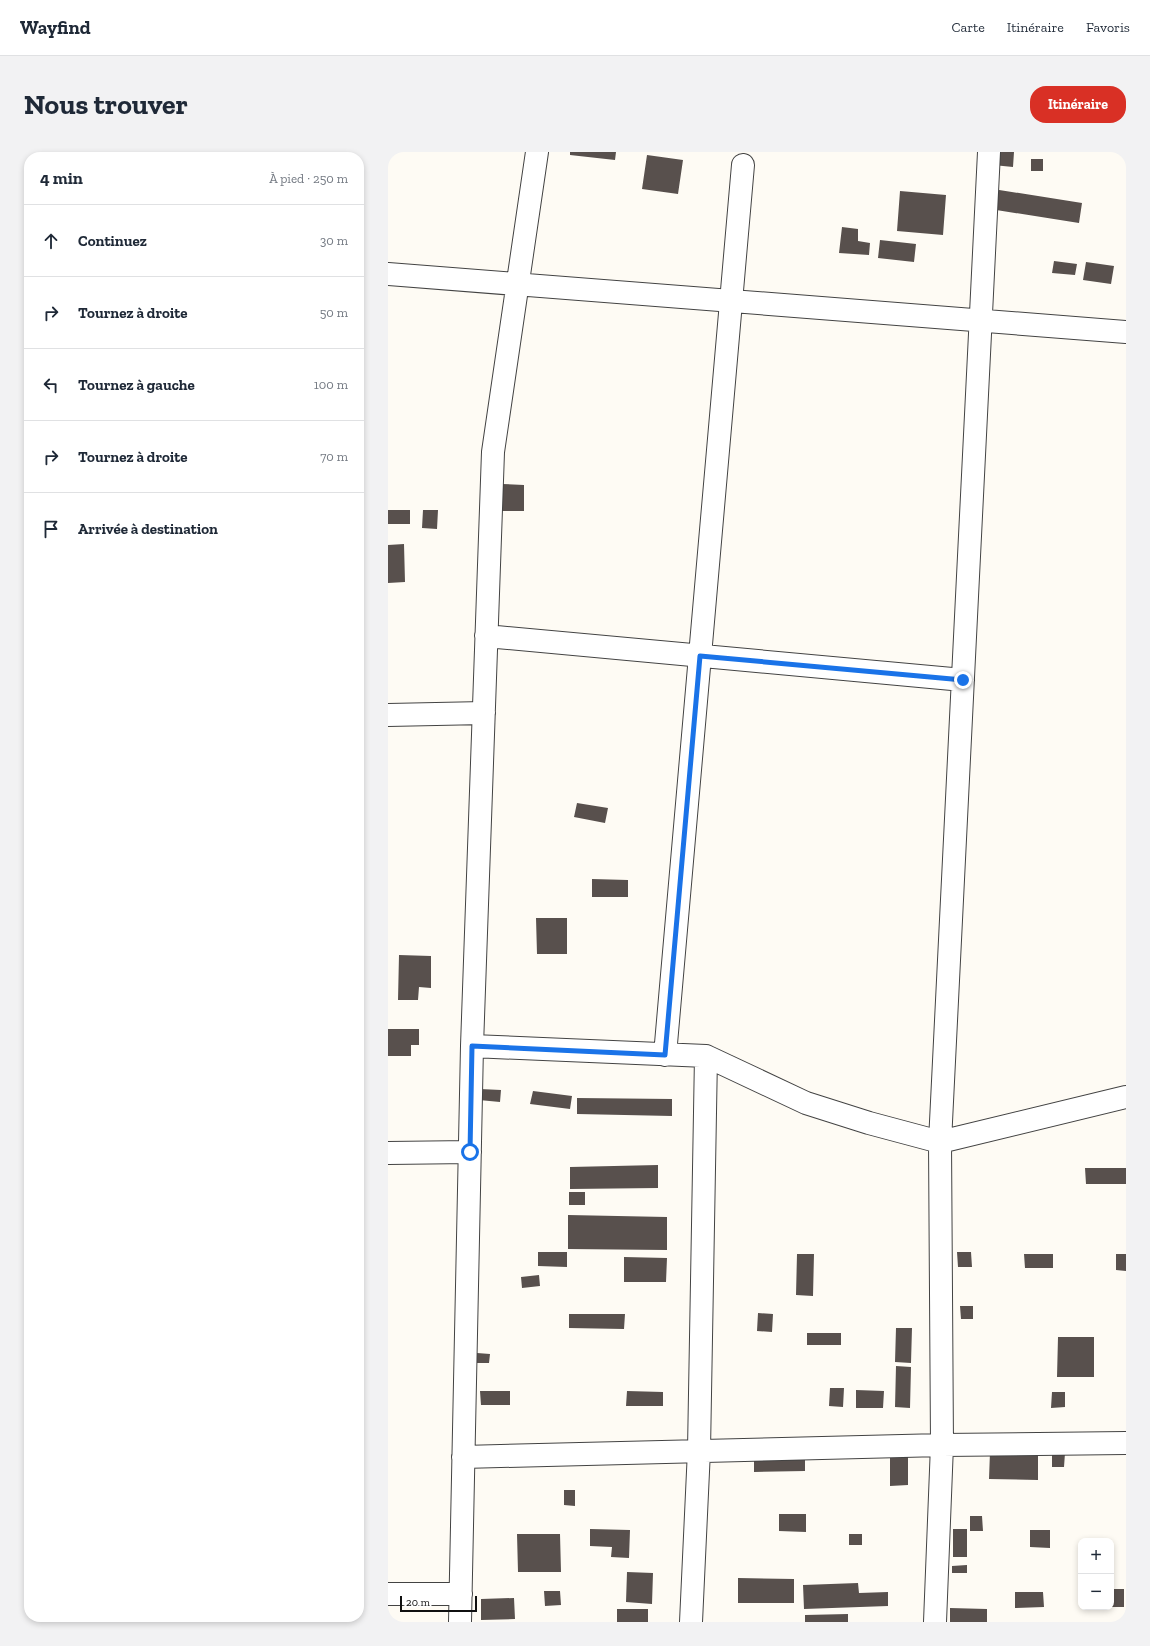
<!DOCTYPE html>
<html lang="fr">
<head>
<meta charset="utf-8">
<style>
  :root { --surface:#fff; --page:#f2f2f3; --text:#1f2937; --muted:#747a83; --line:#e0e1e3; --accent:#d93025 }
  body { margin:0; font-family:"Zilla Slab",serif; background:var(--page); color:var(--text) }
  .controls { position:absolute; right:12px; bottom:12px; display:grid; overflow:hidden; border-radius:8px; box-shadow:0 2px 6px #0003 }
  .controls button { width:36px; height:36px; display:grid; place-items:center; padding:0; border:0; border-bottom:1px solid var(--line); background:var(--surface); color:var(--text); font:20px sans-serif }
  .scale { position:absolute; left:12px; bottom:10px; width:77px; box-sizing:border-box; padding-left:4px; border:2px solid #101010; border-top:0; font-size:11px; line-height:14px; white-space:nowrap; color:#101010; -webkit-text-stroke:3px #fff; paint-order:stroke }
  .stop { position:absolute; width:12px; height:12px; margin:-9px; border:3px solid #1a73e8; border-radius:50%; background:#fff }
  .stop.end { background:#1a73e8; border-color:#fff; box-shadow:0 1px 4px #0008 }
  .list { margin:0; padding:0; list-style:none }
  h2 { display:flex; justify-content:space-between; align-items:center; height:52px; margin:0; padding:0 16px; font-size:17px }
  h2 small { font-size:13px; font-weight:400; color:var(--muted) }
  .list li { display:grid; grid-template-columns:26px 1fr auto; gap:12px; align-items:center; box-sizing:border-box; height:72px; padding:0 16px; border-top:1px solid var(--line) }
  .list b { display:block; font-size:15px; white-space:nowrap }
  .list em { font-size:13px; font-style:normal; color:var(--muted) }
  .icon { flex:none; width:22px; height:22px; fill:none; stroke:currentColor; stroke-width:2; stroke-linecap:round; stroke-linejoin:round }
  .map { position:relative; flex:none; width:738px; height:1470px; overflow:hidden; border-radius:16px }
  header { display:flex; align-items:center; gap:24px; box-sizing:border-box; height:56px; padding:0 20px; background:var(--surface); border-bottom:1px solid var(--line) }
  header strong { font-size:19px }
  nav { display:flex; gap:22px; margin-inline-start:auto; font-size:14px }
  .intro { display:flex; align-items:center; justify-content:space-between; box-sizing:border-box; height:96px; padding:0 24px }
  h1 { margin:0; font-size:28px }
  .button { padding:10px 18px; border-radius:16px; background:var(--accent); color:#fff; font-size:14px; font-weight:700 }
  main { display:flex; gap:24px; padding:0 24px }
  aside { flex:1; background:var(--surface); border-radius:16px; box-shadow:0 2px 6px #0003 }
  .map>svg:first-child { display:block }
  .building { fill:#58504d }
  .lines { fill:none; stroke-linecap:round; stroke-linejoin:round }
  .minor-casing { stroke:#434343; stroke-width:24 }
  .minor { stroke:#fff; stroke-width:22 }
  .route { stroke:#1a73e8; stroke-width:5 }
</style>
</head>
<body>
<header>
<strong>Wayfind</strong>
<nav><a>Carte</a><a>Itinéraire</a><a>Favoris</a></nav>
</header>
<div class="intro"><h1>Nous trouver</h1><a class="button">Itinéraire</a></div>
<main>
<aside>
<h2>4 min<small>À pied · 250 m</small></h2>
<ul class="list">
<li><svg class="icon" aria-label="ahead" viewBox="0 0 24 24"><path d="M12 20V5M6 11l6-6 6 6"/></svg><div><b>Continuez</b></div><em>30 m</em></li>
<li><svg class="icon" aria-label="right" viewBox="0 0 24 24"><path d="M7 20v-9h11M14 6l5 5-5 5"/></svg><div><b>Tournez à droite</b></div><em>50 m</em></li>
<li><svg class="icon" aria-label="left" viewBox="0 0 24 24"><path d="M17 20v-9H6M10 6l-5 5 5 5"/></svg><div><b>Tournez à gauche</b></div><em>100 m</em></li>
<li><svg class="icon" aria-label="right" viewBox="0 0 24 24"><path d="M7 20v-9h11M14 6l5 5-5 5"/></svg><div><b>Tournez à droite</b></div><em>70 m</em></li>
<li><svg class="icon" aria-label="arrive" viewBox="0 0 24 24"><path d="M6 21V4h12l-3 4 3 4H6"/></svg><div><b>Arrivée à destination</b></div></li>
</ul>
</aside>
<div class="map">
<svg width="738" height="1470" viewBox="0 0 738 1470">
  <rect width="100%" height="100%" fill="#fefbf4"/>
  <path class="building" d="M 182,0 L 228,0 L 227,8 L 182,3 Z
    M 607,0 L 626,0 L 625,15 L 605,13 Z
    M 259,3 L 295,8 L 290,42 L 254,37 Z
    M 643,7 L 655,7 L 655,19 L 643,19 Z
    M 605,37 L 694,51 L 691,71 L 602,57 Z
    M 512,39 L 558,43 L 555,83 L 509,79 Z
    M 454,75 L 470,77 L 470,89 L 482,91 L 481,103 L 451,101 Z
    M 492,88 L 528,92 L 526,110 L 490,106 Z
    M 666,109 L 689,112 L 687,123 L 664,121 Z
    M 698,110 L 726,114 L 723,132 L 695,128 Z
    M 114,332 L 136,333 L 136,359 L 114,359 Z
    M 0,358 L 22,358 L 22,372 L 0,372 Z
    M 35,358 L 50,358 L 49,377 L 34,376 Z
    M 16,392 L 17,430 L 0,431 L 0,393 Z
    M 189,651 L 220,656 L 217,671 L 186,665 Z
    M 204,727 L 240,728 L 240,745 L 204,745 Z
    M 148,766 L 179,766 L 179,802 L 149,802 Z
    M 11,803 L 43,804 L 43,836 L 31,835 L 30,848 L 10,848 Z
    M 0,877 L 31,877 L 31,893 L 23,893 L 23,904 L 0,904 Z
    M 92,937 L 113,938 L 112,950 L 91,948 Z
    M 145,939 L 184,944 L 182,957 L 142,952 Z
    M 189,946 L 284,947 L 284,964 L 189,962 Z
    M 270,1013 L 270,1036 L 182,1037 L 182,1015 Z
    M 697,1016 L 738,1016 L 738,1032 L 698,1032 Z
    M 181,1040 L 197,1040 L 197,1053 L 181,1053 Z
    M 180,1063 L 279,1065 L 279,1098 L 180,1097 Z
    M 150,1100 L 179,1100 L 179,1115 L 150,1114 Z
    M 569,1100 L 583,1100 L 584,1115 L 570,1115 Z
    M 409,1102 L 426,1102 L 425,1144 L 408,1143 Z
    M 636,1102 L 665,1102 L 665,1116 L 637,1116 Z
    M 728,1102 L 738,1102 L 738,1119 L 728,1118 Z
    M 236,1105 L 279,1106 L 278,1130 L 236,1130 Z
    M 151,1123 L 152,1134 L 134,1136 L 133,1125 Z
    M 572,1154 L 585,1154 L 585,1167 L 573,1167 Z
    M 370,1161 L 385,1162 L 384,1180 L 369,1179 Z
    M 181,1162 L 237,1162 L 236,1177 L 181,1176 Z
    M 508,1176 L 524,1176 L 523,1211 L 507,1210 Z
    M 419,1181 L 453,1181 L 453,1193 L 419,1193 Z
    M 670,1185 L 706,1185 L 706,1225 L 669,1225 Z
    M 89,1201 L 102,1202 L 101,1211 L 89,1211 Z
    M 508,1214 L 523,1215 L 522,1256 L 507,1255 Z
    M 442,1236 L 456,1236 L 455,1255 L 441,1254 Z
    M 468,1238 L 496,1239 L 495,1256 L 468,1256 Z
    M 92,1239 L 122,1239 L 122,1253 L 93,1253 Z
    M 239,1239 L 275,1240 L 275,1254 L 238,1254 Z
    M 664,1240 L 677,1240 L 677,1255 L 663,1256 Z
    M 417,1300 L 417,1319 L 366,1320 L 366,1301 Z
    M 602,1300 L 650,1301 L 650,1328 L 601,1327 Z
    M 664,1301 L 677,1301 L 676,1315 L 664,1315 Z
    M 502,1302 L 520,1302 L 520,1333 L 502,1334 Z
    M 176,1338 L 187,1338 L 187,1354 L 176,1353 Z
    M 391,1362 L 418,1362 L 418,1380 L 391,1379 Z
    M 582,1364 L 594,1364 L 595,1379 L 582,1379 Z
    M 202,1377 L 242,1378 L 241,1406 L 223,1405 L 224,1395 L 202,1394 Z
    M 565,1377 L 579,1377 L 579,1405 L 565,1405 Z
    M 642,1378 L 662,1378 L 662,1396 L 642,1395 Z
    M 129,1382 L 172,1382 L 173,1420 L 130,1420 Z
    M 461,1382 L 474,1382 L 474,1393 L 461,1393 Z
    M 579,1413 L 579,1421 L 564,1421 L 564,1414 Z
    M 239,1420 L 265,1421 L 264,1452 L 238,1450 Z
    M 350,1426 L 406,1427 L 406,1451 L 350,1451 Z
    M 470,1431 L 471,1441 L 500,1440 L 500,1454 L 416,1457 L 415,1433 Z
    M 723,1437 L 736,1437 L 736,1455 L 723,1455 Z
    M 156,1439 L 172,1439 L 173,1453 L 157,1454 Z
    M 627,1440 L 655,1440 L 656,1455 L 627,1456 Z
    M 126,1446 L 127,1467 L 93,1468 L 93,1447 Z
    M 562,1456 L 599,1457 L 599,1470 L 562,1470 Z
    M 229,1457 L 260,1457 L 260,1470 L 229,1470 Z
    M 460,1462 L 460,1470 L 417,1470 L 417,1463 Z"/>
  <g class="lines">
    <defs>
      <path id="minor" d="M 0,122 L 738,180
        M 98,484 L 575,528
        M 0,563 L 96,561
        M 84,894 L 318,904 L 418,951 L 481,971 L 552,990 L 738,945
        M 277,903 L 355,13
        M 0,1001 L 82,1000
        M 75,1305 L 554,1293 L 738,1291
        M 0,1442 L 73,1442
        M 72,1470 L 84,894 L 105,300 L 149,0
        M 303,1470 L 311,1298 L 318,904
        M 547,1470 L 554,1293 L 552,990 L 601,0"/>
    </defs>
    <use href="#minor" class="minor-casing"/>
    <use href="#minor" class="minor"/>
  </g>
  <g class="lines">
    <path class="route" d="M 82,1000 L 84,894 L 277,903 L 312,504 L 575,528"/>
  </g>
</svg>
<div class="controls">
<button>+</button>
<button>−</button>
</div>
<div class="scale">20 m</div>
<div class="stop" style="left:82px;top:1000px"></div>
<div class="stop end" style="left:575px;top:528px"></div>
</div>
</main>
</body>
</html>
